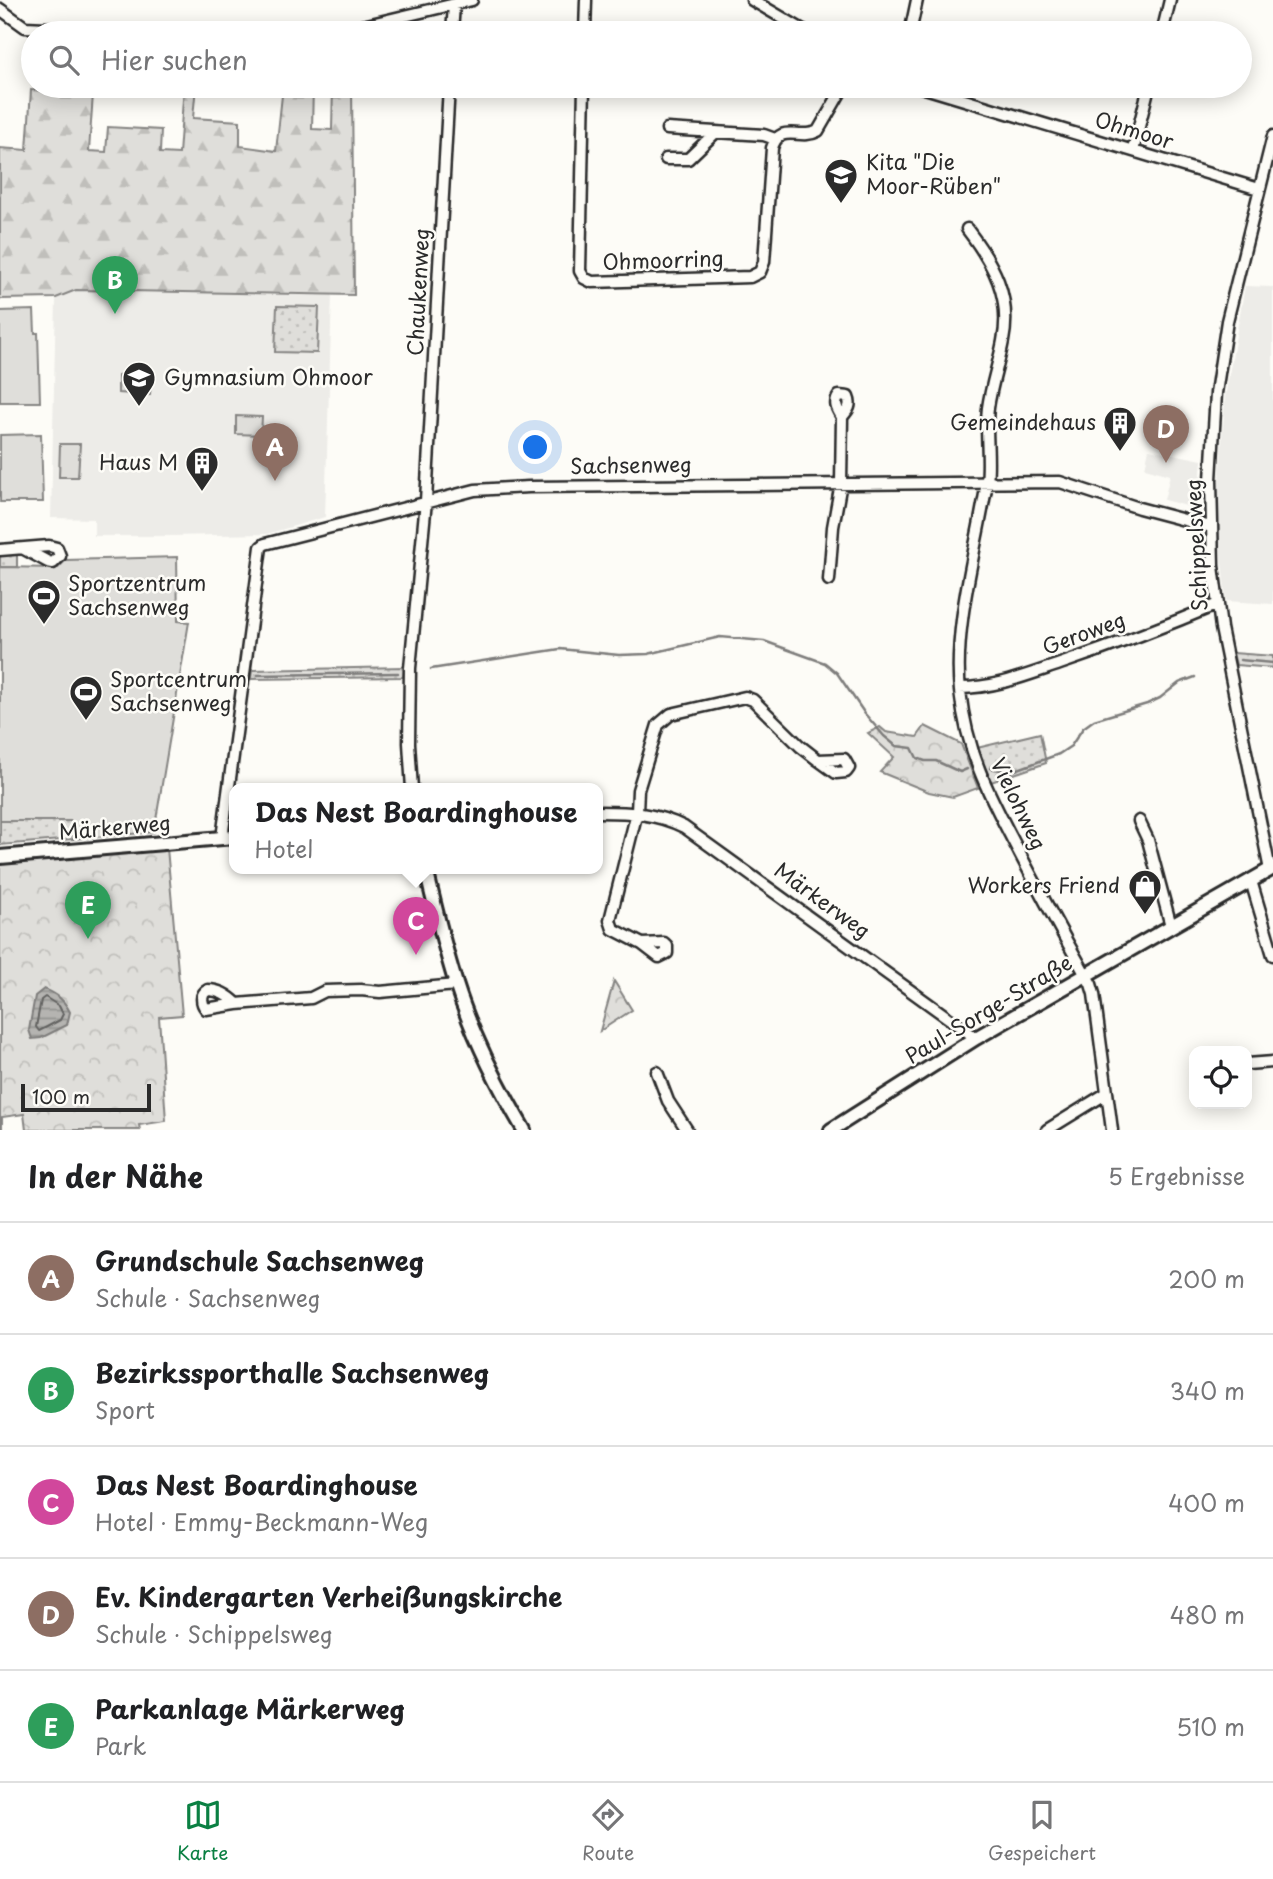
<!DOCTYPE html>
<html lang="de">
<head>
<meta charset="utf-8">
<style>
  :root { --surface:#fff; --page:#f2f2f2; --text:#202124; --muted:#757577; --line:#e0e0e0; --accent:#0b8043 }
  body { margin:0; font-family:"Playpen Sans",sans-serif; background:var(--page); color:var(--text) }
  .controls { position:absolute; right:21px; bottom:21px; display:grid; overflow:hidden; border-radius:14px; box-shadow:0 4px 18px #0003 }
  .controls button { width:63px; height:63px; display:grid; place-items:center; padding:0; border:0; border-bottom:2px solid var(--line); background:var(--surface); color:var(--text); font:35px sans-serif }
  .scale { position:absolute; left:21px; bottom:18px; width:130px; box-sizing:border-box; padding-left:7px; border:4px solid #2b2b2b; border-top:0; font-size:19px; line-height:24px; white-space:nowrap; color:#2b2b2b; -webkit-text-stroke:5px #fdfcf7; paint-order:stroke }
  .you { position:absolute; left:536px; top:448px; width:24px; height:24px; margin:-18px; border:5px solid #fff; border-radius:50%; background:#1a73e8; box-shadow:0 0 0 10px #1a73e833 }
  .badge { display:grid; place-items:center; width:46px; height:46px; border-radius:50%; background:var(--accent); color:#fff; font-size:23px; font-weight:700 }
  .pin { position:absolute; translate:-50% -58px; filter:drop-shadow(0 2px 4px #0008) }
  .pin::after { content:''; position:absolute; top:37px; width:24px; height:21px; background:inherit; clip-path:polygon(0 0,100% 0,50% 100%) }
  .popup { position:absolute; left:229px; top:783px; width:374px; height:91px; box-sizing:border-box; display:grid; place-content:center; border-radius:14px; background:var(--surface); filter:drop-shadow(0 2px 5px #0005); font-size:23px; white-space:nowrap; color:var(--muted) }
  .popup b { font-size:26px; color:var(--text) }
  .popup::after { content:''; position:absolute; left:50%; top:100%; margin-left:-14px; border:14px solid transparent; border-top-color:var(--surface) }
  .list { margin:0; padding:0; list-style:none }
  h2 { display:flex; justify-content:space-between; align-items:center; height:91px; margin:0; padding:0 28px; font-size:30px }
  h2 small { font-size:23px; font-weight:400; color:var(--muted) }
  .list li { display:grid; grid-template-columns:46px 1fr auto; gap:21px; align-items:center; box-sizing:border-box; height:112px; padding:0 28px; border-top:2px solid var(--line) }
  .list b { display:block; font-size:26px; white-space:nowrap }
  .list p { margin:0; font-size:23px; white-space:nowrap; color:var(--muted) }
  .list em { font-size:23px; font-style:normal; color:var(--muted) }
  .icon { flex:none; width:38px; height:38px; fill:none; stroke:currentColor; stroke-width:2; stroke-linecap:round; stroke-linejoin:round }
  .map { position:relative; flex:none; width:1273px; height:1130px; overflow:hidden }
  .search { position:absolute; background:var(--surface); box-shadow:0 4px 18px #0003; left:21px; right:21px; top:21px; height:77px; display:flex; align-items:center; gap:18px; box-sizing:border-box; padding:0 24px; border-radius:38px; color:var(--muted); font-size:26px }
  .sheet { height:651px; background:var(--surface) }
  nav { display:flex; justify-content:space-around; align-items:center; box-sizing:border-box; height:98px; border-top:2px solid var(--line); background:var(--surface); font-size:19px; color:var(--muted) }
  nav a { display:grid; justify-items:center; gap:4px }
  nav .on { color:var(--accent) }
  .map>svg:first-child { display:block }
  .built { fill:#edece8 }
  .grass { fill:url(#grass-dots); stroke:#858482; stroke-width:2 }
  .forest { fill:url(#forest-firs); stroke:#858482; stroke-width:2 }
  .park { fill:url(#park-crowns); stroke:#858482; stroke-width:2 }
  .pitch { fill:#dfdeda; stroke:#858482; stroke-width:2 }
  .water { fill:url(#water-rules); stroke:#7e7d7b; stroke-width:2 }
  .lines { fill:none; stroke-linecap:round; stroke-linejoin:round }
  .shore { stroke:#626261; stroke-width:2 }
  .stream { stroke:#7e7d7b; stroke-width:2.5 }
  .minor-casing { stroke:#2b2b2b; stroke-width:15 }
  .tertiary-casing { stroke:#2b2b2b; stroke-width:18 }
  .minor { stroke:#fdfcf7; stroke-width:10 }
  .tertiary { stroke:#fdfcf7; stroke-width:12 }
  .labels { text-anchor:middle; stroke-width:5; stroke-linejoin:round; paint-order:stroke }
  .street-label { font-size:21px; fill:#2b2b2b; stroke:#fdfcf7 }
  .poi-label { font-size:21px; fill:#2b2b2b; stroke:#fdfcf7; text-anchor:start }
</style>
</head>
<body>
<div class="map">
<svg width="1273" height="1130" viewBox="0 0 1273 1130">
  <defs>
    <pattern id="grass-dots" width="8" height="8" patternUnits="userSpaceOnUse" patternTransform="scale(1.75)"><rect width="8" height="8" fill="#dfdeda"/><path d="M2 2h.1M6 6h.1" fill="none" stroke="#c0bfbb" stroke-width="1.8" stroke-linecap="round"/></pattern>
    <pattern id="forest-firs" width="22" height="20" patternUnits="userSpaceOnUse" patternTransform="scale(1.75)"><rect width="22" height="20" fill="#dfdeda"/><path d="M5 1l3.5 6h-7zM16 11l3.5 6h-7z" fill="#c0bfbb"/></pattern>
    <pattern id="park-crowns" width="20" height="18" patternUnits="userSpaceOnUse" patternTransform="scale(1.75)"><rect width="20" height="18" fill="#dfdeda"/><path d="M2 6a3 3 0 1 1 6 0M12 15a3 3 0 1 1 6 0" fill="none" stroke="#c0bfbb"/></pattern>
    <pattern id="water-rules" width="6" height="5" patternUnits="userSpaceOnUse" patternTransform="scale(1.75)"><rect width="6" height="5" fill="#b5b4b1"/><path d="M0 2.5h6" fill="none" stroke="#939390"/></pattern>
  </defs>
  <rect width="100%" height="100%" fill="#fdfcf7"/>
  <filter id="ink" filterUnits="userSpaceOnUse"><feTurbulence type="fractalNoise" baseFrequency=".0143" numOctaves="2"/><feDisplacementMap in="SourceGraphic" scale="14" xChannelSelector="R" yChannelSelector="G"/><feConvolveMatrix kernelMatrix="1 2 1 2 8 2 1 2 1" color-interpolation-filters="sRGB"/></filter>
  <g filter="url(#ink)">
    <path class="built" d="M 1245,286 L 1273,287 L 1273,604 L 1226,601 L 1219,534 L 1219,483 L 1225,397 Z
      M 75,290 L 332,295 L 325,517 L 267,534 L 170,536 L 94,536 L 94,519 L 51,518 L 56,298 Z
      M 1149,449 L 1202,460 L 1198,509 L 1164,500 L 1170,475 L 1145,468 Z"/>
    <path class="grass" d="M 277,306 L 319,307 L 317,353 L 275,352 Z
      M 0,554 L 17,554 L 17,567 L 0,567 Z
      M 404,667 L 403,677 L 251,679 L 252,670 Z
      M 1040,733 L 1046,763 L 991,782 L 977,748 Z
      M 0,821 L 72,821 L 73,839 L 0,845 Z"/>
    <path class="forest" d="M 184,86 L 196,86 L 193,118 L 240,121 L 240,146 L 276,151 L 283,86 L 313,86 L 312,129 L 332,130 L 333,86 L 352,86 L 354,295 L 76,290 L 56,298 L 0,299 L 0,148 L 27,150 L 31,90 L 93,94 L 89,151 L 106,152 L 108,127 L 161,130 L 160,153 L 179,154 Z"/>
    <path class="park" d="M 134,374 L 151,376 L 150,395 L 118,393 L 118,375 Z
      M 1233,653 L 1273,656 L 1273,668 L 1236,665 Z
      M 925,726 L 961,744 L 978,788 L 953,797 L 929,792 L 880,772 L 894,757 L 868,733 L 880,727 L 886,732 L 917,737 Z
      M 167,848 L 182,1015 L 159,1017 L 166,1121 L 139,1125 L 140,1130 L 26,1130 L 24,1114 L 2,1117 L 2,1130 L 0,1130 L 0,864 Z
      M 614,981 L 632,1010 L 600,1031 Z"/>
    <path class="pitch" d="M 34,310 L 35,333 L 38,333 L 40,402 L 0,402 L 0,311 Z
      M 236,416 L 262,417 L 261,435 L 236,434 Z
      M 41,434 L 43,502 L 0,502 L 0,435 Z
      M 60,444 L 80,444 L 78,477 L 59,477 Z
      M 177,557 L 178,621 L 189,622 L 154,832 L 73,839 L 71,821 L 0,821 L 0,567 L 58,568 L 66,560 Z"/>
    <path class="water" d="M 44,989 C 57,994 64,1000 70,1012 L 67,1025 L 41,1038 L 32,1039 L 29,1030 L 35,996 Z"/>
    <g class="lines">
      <path class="shore" d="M 45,997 L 59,1006 L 63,1014 L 60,1020 L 39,1031 L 36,1027 L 41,1000 Z"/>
      <path class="stream" d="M 1240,660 L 1273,663
        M 431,669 L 560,649 L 619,655 L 648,654 L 720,637 L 764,641 L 825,663 L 837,673 L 865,714 L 884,736 L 896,746 L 912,748 L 917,758 L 925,761 L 936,761 L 960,772 L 967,769
        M 257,675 L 398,673
        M 990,768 L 1010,772 L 1059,754 L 1071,746 L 1083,728 L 1094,720 L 1147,704 L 1160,698 L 1179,683 L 1195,677"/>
      <defs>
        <path id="minor" d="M 752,0 L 808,33
          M 0,9 L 25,27 L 150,33
          M 333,33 L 472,0
          M 452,33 L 454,5
          M 585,33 L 586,0
          M 910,33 L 917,0
          M 1162,33 L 1170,0
          M 584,86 L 580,271 L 584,278 L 592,282 L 750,277 L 760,272 L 764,262 L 772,148 C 780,122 800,141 818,131 L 844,86
          M 918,86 L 1259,189
          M 667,129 L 764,135 L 775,139
          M 1133,151 L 1149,86
          M 666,159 L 688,159 L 716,132
          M 967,229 C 993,263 1012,297 1003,341 C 999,363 991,385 988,408 C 985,432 990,457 987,482 C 977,547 953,626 960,691 C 967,756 991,798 1020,854 C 1043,898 1066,941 1091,984 L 1094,994 L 1112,1130
          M 0,550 L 49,546 L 57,548 L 60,556 L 53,563 L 48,562 L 24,549
          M 829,580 L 833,527 L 841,483 L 842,417 C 848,410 852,406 848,397 L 839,396 C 833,404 838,410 842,417
          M 960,688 C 995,688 1027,675 1060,664 C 1113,646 1166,626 1218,604
          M 412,789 L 409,743 L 410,668 L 426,501 L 449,86
          M 598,812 C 630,812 656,813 684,827 L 976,1038
          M 1139,821 L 1148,840 L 1171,926
          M 222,838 L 261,547 L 265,544 L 475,490 L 529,487 L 1060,482 L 1139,508 L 1211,527
          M 1270,870 L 1221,628 L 1213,566 L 1211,480 L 1216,393 L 1227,321 L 1273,136
          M 1251,881 L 1273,955
          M 642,944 L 664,943 L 667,946 L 667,953 L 659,957 L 642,944 L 613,929 L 610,920 L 637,812 L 638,790 L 658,725 L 671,714 L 745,697 L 753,700 L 800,746 L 818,760 L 844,759 L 849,768 L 846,772 L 836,773 L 818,760
          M 237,1004 C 229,996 220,990 208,990 C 200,994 201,1003 206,1009 L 237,1004 L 311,998 L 325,991 L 361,990 L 380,992 L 456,985
          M 1247,1064 L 1273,1062
          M 657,1072 L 668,1101 L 687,1130
          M 1047,1130 L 1107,1093"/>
        <path id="tertiary" d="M 0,857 L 234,837
          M 426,869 C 435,908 444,946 456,984 C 472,1035 497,1084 524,1130
          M 831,1130 L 976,1038 L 1273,868"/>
      </defs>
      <use href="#minor" class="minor-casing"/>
      <use href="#tertiary" class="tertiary-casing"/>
      <use href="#minor" class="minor"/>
      <use href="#tertiary" class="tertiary"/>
    </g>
  </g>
  <defs>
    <symbol id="school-pin" viewBox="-11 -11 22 30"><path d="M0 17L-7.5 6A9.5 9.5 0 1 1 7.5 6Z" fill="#2b2b2b" stroke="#fdfcf7"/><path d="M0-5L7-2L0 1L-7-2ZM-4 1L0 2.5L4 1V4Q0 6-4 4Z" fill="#fff"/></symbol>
    <symbol id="building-pin" viewBox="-11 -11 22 30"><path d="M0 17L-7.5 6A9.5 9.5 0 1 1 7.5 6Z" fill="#2b2b2b" stroke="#fdfcf7"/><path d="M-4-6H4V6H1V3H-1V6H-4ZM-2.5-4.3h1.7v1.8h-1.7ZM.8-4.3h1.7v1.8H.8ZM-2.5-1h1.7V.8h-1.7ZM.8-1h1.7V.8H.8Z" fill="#fff"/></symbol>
    <symbol id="stadium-pin" viewBox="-11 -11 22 30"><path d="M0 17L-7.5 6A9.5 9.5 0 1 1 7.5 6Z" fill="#2b2b2b" stroke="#fdfcf7"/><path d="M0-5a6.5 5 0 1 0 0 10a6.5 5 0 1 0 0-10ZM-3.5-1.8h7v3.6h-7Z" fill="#fff"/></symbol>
    <symbol id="shop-pin" viewBox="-11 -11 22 30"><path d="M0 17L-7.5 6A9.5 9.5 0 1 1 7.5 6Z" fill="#2b2b2b" stroke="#fdfcf7"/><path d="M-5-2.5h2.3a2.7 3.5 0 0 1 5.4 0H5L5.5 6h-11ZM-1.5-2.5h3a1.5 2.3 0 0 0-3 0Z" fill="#fff"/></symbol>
  </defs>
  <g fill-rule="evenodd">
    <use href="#school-pin" x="822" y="156" width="38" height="52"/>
    <use href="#school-pin" x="120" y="359" width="38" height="52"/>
    <use href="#building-pin" x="1101" y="404" width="38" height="52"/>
    <use href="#building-pin" x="183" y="444" width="38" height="52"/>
    <use href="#stadium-pin" x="25" y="577" width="38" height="52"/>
    <use href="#stadium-pin" x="67" y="673" width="38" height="52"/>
    <use href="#shop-pin" x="1126" y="867" width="38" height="52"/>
  </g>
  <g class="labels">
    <g class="street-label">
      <text transform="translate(1134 131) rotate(17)" y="7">Ohmoor</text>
      <text transform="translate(663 261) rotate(-2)" y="7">Ohmoorring</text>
      <text transform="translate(419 292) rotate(-87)" y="7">Chaukenweg</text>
      <text transform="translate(631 466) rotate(-1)" y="7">Sachsenweg</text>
      <text transform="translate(1197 545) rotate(-93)" y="7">Schippelsweg</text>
      <text transform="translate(1084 634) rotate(-20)" y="7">Geroweg</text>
      <text transform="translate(1018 804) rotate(64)" y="7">Vielohweg</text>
      <text transform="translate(115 828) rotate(-5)" y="7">Märkerweg</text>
      <text transform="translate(822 901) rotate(36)" y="7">Märkerweg</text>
      <text transform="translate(989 1010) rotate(-31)" y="7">Paul-Sorge-Straße</text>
    </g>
    <g class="poi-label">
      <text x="866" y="170">Kita "Die<tspan x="866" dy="24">Moor-Rüben"</tspan></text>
      <text x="164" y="385">Gymnasium Ohmoor</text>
      <text x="1096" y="430" text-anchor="end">Gemeindehaus</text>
      <text x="178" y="470" text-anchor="end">Haus M</text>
      <text x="68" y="591">Sportzentrum<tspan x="68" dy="24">Sachsenweg</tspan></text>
      <text x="110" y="687">Sportcentrum<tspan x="110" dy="24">Sachsenweg</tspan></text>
      <text x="1120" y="893" text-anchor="end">Workers Friend</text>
    </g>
  </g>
</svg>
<div class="controls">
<button><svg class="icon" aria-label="locate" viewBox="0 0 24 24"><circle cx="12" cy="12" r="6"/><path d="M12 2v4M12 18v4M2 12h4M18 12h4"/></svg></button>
</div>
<div class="scale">100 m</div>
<div class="you"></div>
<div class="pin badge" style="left:275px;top:481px;background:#8d6e63">A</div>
<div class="pin badge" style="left:115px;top:314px;background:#2e9e5b">B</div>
<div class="pin badge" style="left:416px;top:955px;background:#d1479c">C</div>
<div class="popup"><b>Das Nest Boardinghouse</b>Hotel</div>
<div class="pin badge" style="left:1166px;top:463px;background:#8d6e63">D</div>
<div class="pin badge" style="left:88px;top:939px;background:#2e9e5b">E</div>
<div class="search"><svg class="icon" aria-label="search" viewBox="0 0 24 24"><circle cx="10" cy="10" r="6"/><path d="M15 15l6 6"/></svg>Hier suchen</div>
</div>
<section class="sheet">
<h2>In der Nähe<small>5 Ergebnisse</small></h2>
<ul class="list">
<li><span class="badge" style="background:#8d6e63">A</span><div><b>Grundschule Sachsenweg</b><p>Schule · Sachsenweg</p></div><em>200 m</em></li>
<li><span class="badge" style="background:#2e9e5b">B</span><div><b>Bezirkssporthalle Sachsenweg</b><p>Sport</p></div><em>340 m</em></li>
<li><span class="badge" style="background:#d1479c">C</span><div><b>Das Nest Boardinghouse</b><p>Hotel · Emmy-Beckmann-Weg</p></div><em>400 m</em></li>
<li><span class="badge" style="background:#8d6e63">D</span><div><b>Ev. Kindergarten Verheißungskirche</b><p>Schule · Schippelsweg</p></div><em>480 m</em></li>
<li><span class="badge" style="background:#2e9e5b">E</span><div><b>Parkanlage Märkerweg</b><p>Park</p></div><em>510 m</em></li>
</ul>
</section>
<nav>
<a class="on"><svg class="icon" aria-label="map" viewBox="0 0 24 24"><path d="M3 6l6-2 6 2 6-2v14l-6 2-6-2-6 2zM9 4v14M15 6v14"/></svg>Karte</a>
<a><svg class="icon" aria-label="directions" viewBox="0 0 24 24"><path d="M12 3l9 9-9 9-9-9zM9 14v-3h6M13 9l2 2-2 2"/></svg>Route</a>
<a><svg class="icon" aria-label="saved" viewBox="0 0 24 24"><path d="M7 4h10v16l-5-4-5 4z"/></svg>Gespeichert</a>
</nav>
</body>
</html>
